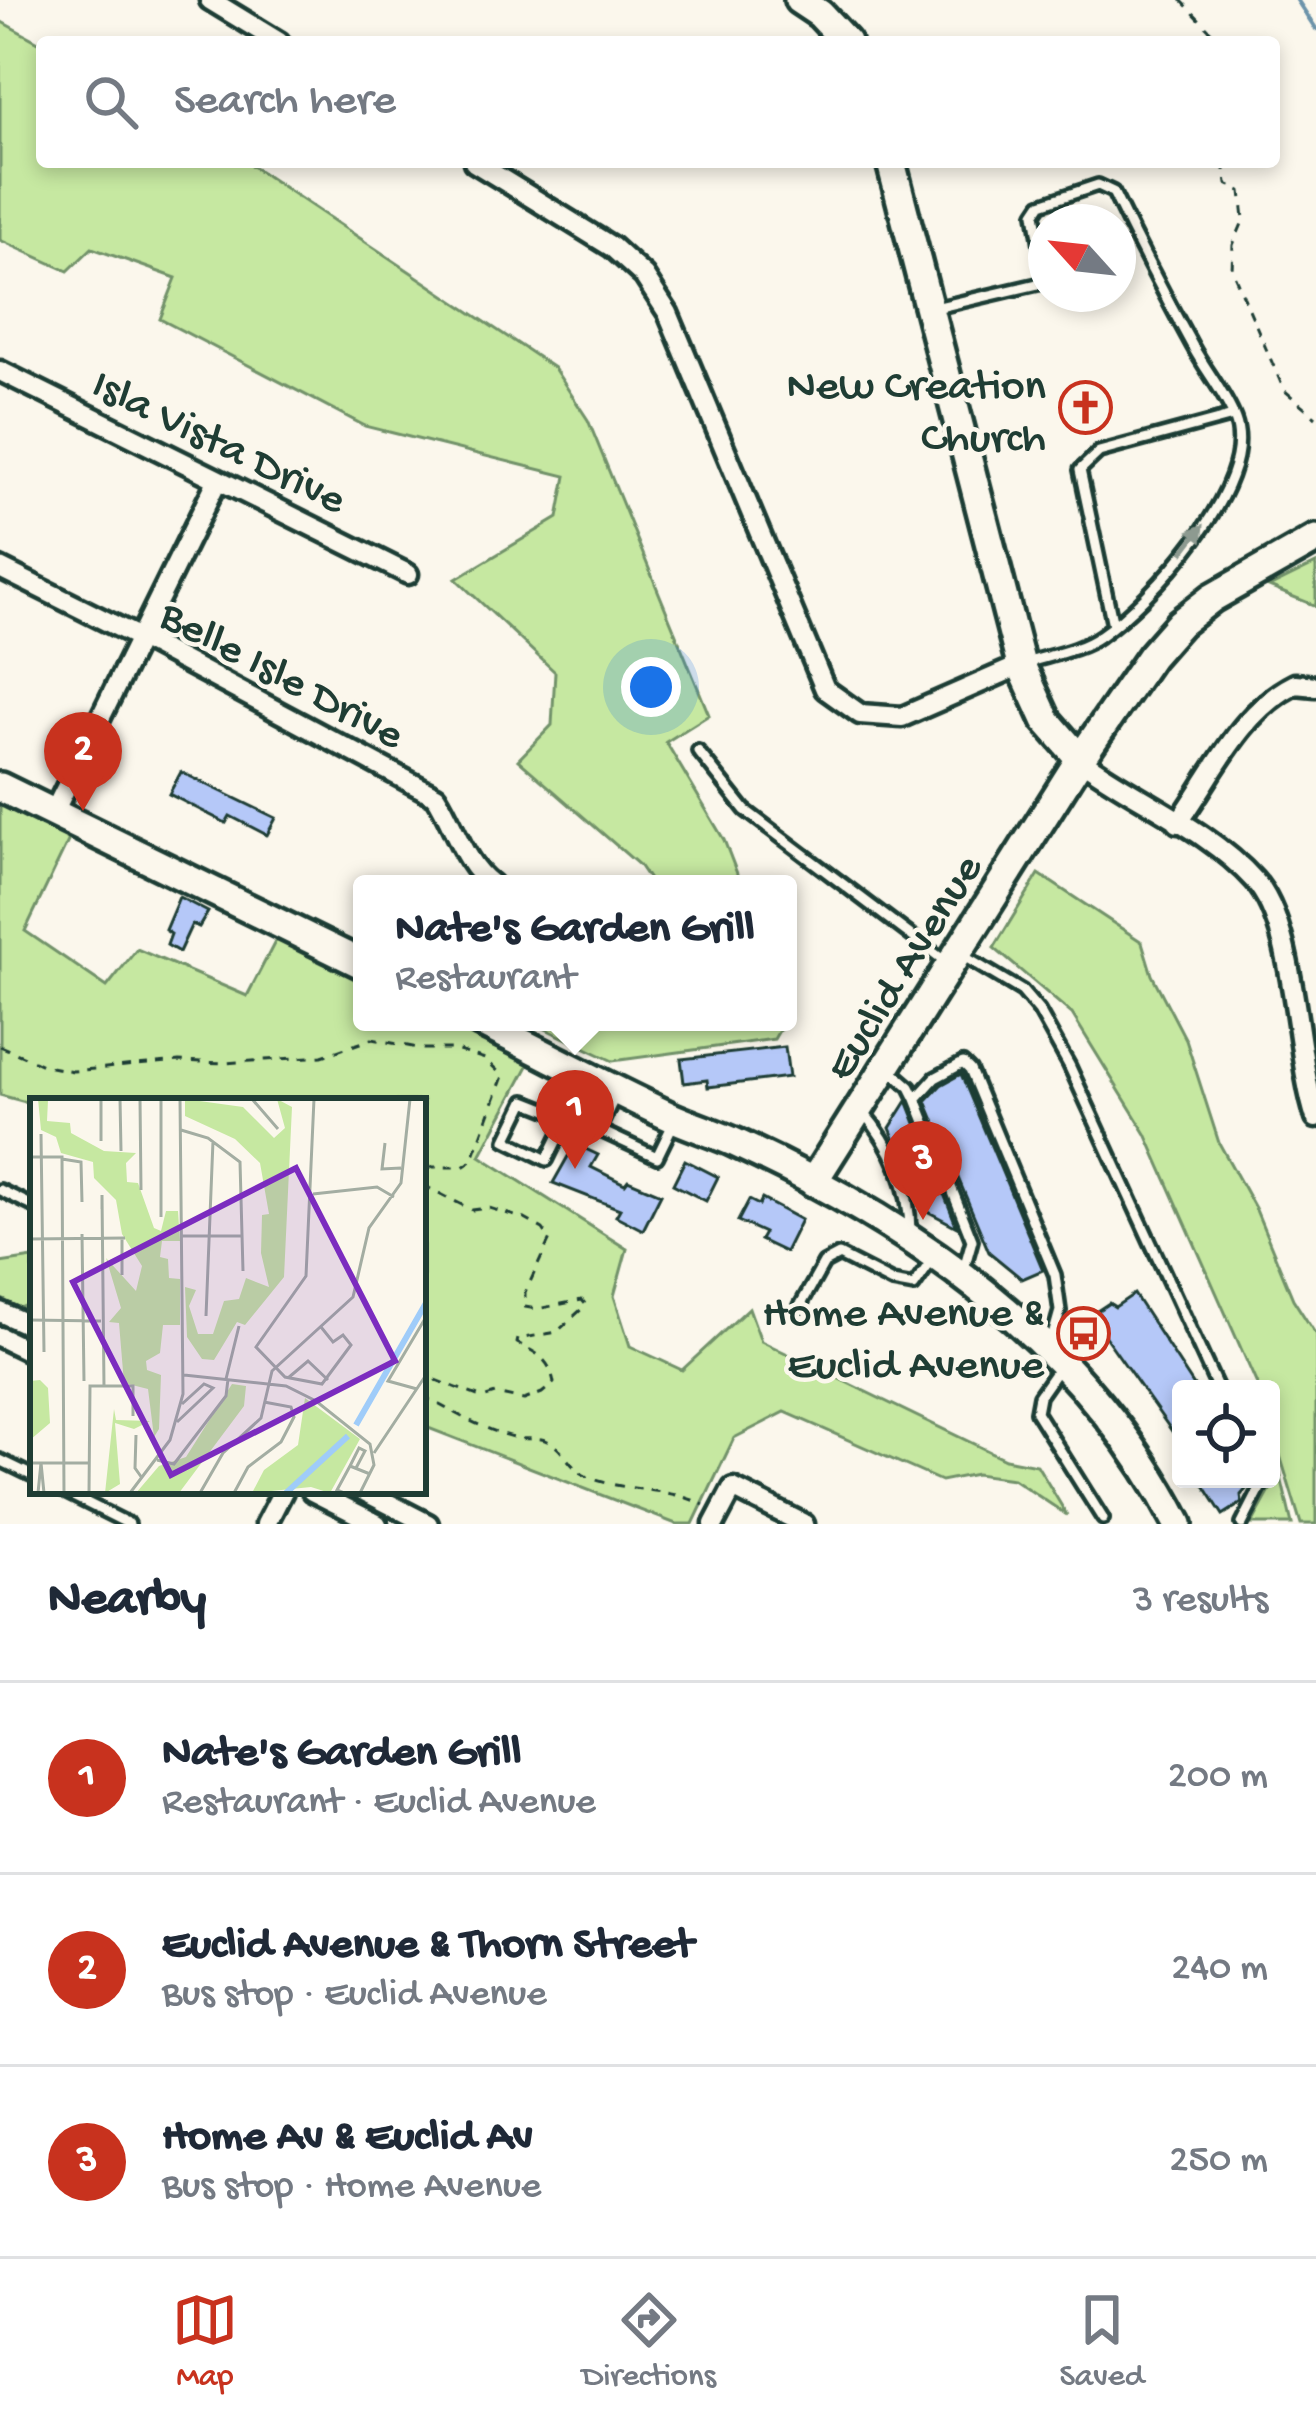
<!DOCTYPE html>
<html lang="en">
<head>
<meta charset="utf-8">
<style>
  :root { --surface:#fff; --page:#f2f2f3; --text:#1f2937; --muted:#747a83; --line:#e0e1e3; --accent:#c8321e }
  body { margin:0; font-family:"Gochi Hand",sans-serif; background:var(--page); color:var(--text) }
  .controls { position:absolute; right:36px; bottom:36px; display:grid; overflow:hidden; border-radius:12px; box-shadow:0 6px 18px #0003 }
  .controls button { width:108px; height:108px; display:grid; place-items:center; padding:0; border:0; border-bottom:3px solid var(--line); background:var(--surface); color:var(--text); font:60px sans-serif }
  .compass { position:absolute; left:1028px; top:204px; width:108px; height:108px; border-radius:50%; background:var(--surface); box-shadow:0 6px 18px #0003; rotate:297deg }
  .you { position:absolute; left:651px; top:687px; width:42px; height:42px; margin:-30px; border:9px solid #fff; border-radius:50%; background:#1a73e8; box-shadow:0 0 0 18px #1a73e833 }
  .badge { display:grid; place-items:center; width:78px; height:78px; border-radius:50%; background:var(--accent); color:#fff; font-size:39px; font-weight:700 }
  .pin { position:absolute; translate:-50% -99px; filter:drop-shadow(0 3px 6px #0008) }
  .pin::after { content:''; position:absolute; top:63px; width:42px; height:36px; background:inherit; clip-path:polygon(0 0,100% 0,50% 100%) }
  .popup { position:absolute; left:353px; top:875px; width:444px; height:156px; box-sizing:border-box; display:grid; place-content:center; border-radius:12px; background:var(--surface); filter:drop-shadow(0 3px 9px #0005); font-size:39px; white-space:nowrap; color:var(--muted) }
  .popup b { font-size:45px; color:var(--text) }
  .popup::after { content:''; position:absolute; left:50%; top:100%; margin-left:-24px; border:24px solid transparent; border-top-color:var(--surface) }
  .list { margin:0; padding:0; list-style:none }
  h2 { display:flex; justify-content:space-between; align-items:center; height:156px; margin:0; padding:0 48px; font-size:51px }
  h2 small { font-size:39px; font-weight:400; color:var(--muted) }
  .list li { display:grid; grid-template-columns:78px 1fr auto; gap:36px; align-items:center; box-sizing:border-box; height:192px; padding:0 48px; border-top:3px solid var(--line) }
  .list b { display:block; font-size:45px; white-space:nowrap }
  .list p { margin:0; font-size:39px; white-space:nowrap; color:var(--muted) }
  .list em { font-size:39px; font-style:normal; color:var(--muted) }
  .icon { flex:none; width:66px; height:66px; fill:none; stroke:currentColor; stroke-width:2; stroke-linecap:round; stroke-linejoin:round }
  .map { position:relative; flex:none; width:1316px; height:1524px; overflow:hidden }
  .search { position:absolute; background:var(--surface); box-shadow:0 6px 18px #0003; left:36px; right:36px; top:36px; height:132px; display:flex; align-items:center; gap:30px; box-sizing:border-box; padding:0 42px; border-radius:12px; color:var(--muted); font-size:45px }
  .sheet { height:732px; background:var(--surface) }
  nav { display:flex; justify-content:space-around; align-items:center; box-sizing:border-box; height:168px; border-top:3px solid var(--line); background:var(--surface); font-size:33px; color:var(--muted) }
  nav a { display:grid; justify-items:center; gap:6px }
  nav .on { color:var(--accent) }
  .map>svg:first-child { display:block }
  .green { fill:#c6e8a1; stroke:#72926a; stroke-width:3 }
  .lines { fill:none; stroke-linecap:round; stroke-linejoin:round }
  .stream { stroke:#6c93aa; stroke-width:4.5 }
  .building { fill:#b5c8f8; stroke:#1f3d34; stroke-width:3 }
  .lane-casing { stroke:#1f3d34; stroke-width:18 }
  .street-casing { stroke:#1f3d34; stroke-width:27 }
  .secondary-casing { stroke:#1f3d34; stroke-width:36 }
  .path { stroke:#1f3d34; stroke-width:3; stroke-dasharray:9 9; stroke-linecap:butt }
  .lane { stroke:#fbf7ec; stroke-width:9 }
  .street { stroke:#fbf7ec; stroke-width:18 }
  .secondary { stroke:#fbf7ec; stroke-width:27 }
  .oneway { fill:#8d9a90 }
  .labels { text-anchor:middle; stroke-width:9; stroke-linejoin:round; paint-order:stroke }
  .poi-label { font-size:45px; fill:#1f3d34; stroke:#fbf7ec; text-anchor:end }
  .street-label { font-size:45px; fill:#1f3d34; stroke:#fbf7ec }
  .inset-river { fill:none; stroke:#9fccf9; stroke-width:6 }
  .inset-road { fill:none; stroke:#a3ada2; stroke-width:3 }
  .view { fill:#7b2cbf; fill-opacity:0.15; stroke:#7b2cbf; stroke-width:6 }
  .inset-edge { fill:none; stroke:#1f3d34; stroke-width:6 }
</style>
</head>
<body>
<div class="map">
<svg width="1316" height="1524" viewBox="0 0 1316 1524">
  <rect width="100%" height="100%" fill="#fbf7ec"/>
  <filter id="ink" filterUnits="userSpaceOnUse"><feTurbulence type="fractalNoise" baseFrequency=".00833" numOctaves="2"/><feDisplacementMap in="SourceGraphic" scale="24" xChannelSelector="R" yChannelSelector="G"/><feConvolveMatrix kernelMatrix="1 2 1 2 8 2 1 2 1" color-interpolation-filters="sRGB"/></filter>
  <g filter="url(#ink)">
    <path class="green" d="M 0,21 L 42,44 L 42,162 L 246,162 L 554,368 L 588,420 L 709,715 L 666,742 L 724,840 L 741,884 L 652,884 L 639,865 L 518,760 L 552,725 L 555,672 L 456,579 L 558,518 L 566,476 L 365,426 L 160,319 L 176,278 L 92,248 L 68,271 L 0,240 Z
      M 1316,564 L 1316,606 L 1269,587 Z
      M 0,800 L 72,833 L 25,931 L 107,987 L 137,949 L 247,996 L 278,936 L 362,979 L 362,1022 L 447,1022 L 529,1064 L 480,1156 L 627,1249 L 614,1296 L 630,1346 L 682,1370 L 749,1308 L 761,1341 L 1005,1459 L 1037,1465 L 1067,1515 L 1013,1479 L 976,1474 L 941,1481 L 785,1412 L 734,1438 L 693,1524 L 676,1524 L 423,1426 L 423,1101 L 33,1104 L 0,1095 Z
      M 1039,874 L 1142,942 L 1152,975 L 1186,1040 L 1219,1143 L 1256,1210 L 1293,1299 L 1316,1335 L 1316,1524 L 1301,1524 L 1271,1426 L 1271,1389 L 1259,1389 L 1146,1134 L 1072,1014 L 994,948 Z
      M 531,1022 L 784,1022 L 774,1039 L 613,1061 Z
      M 33,1258 L 33,1302 L 20,1308 L 0,1298 L 0,1263 Z
      M 1280,1473 L 1292,1524 L 1252,1524 L 1254,1520 Z"/>
    <g class="lines">
      <path class="stream" d="M 1297,0 L 1316,29"/>
    </g>
    <path class="building" d="M 181,772 L 276,818 L 267,835 L 230,816 L 226,823 L 169,794 Z
      M 179,897 L 208,912 L 199,927 L 192,924 L 179,952 L 167,945 L 171,934 L 165,930 Z
      M 785,1047 L 789,1077 L 708,1087 L 707,1080 L 684,1083 L 681,1059 Z
      M 961,1074 L 1043,1270 L 1022,1279 L 989,1252 L 926,1101 L 941,1085 Z
      M 907,1101 L 908,1103 L 957,1227 L 923,1209 L 890,1128 Z
      M 575,1144 L 598,1155 L 591,1167 L 625,1184 L 628,1180 L 661,1194 L 643,1230 L 616,1216 L 620,1209 L 553,1183 Z
      M 685,1160 L 718,1177 L 706,1201 L 673,1184 Z
      M 762,1199 L 801,1220 L 785,1252 L 760,1240 L 764,1233 L 738,1221 L 749,1200 L 759,1205 Z
      M 1134,1294 L 1196,1389 L 1181,1389 L 1181,1444 L 1097,1325 L 1103,1321 L 1097,1311 L 1109,1303 L 1115,1307 Z
      M 1200,1479 L 1255,1479 L 1241,1495 L 1242,1503 L 1223,1515 Z"/>
    <g class="lines">
      <defs>
        <path id="lane" d="M 935,308 L 1042,283 L 1045,275 L 1035,213 L 1041,204 L 1098,185 L 1113,192 C 1138,244 1165,296 1193,347 C 1206,371 1226,395 1235,419 C 1260,485 1150,601 1100,636 C 1080,651 1046,656 1023,664
          M 1113,625 L 1080,470 L 1099,452 L 1233,416
          M 698,751 L 745,810 L 946,962
          M 960,954 L 1022,991 L 1039,1011 L 1069,1065 L 1218,1389
          M 888,1068 L 910,1087 L 916,1099
          M 615,1096 L 599,1130 L 657,1157 L 674,1122
          M 863,1112 C 892,1145 910,1187 910,1232
          M 567,1119 L 547,1160 L 506,1140 L 525,1101 L 599,1130
          M 0,1190 L 33,1206
          M 963,1272 L 972,1240 L 916,1099 L 935,1078 L 963,1063 L 970,1070 L 1055,1275 L 1060,1311 L 1051,1343
          M 800,1306 L 824,1263 L 839,1255 L 892,1282 L 914,1286 L 932,1260
          M 1060,1366 L 1039,1396 L 1036,1412 L 1103,1519
          M 0,1460 L 33,1476
          M 63,1491 L 129,1524
          M 1242,1524 L 1265,1479"/>
        <path id="street" d="M 210,0 L 279,42
          M 474,162 L 612,247 L 644,276 L 668,313 L 825,689 L 860,714 L 902,717 L 1021,665
          M 0,371 L 408,574
          M 0,568 L 140,638 L 436,796 C 455,826 463,863 491,884
          M 1080,759 C 1135,800 1207,828 1254,880 C 1297,926 1295,1055 1316,1118
          M 53,814 L 217,481
          M 1178,823 C 1213,775 1239,712 1295,684 L 1316,686
          M 0,1312 L 33,1327
          M 0,1337 L 33,1353
          M 312,1491 L 377,1524
          M 364,1491 L 428,1524
          M 266,1524 L 283,1491
          M 714,1524 L 733,1488 L 804,1524"/>
        <path id="secondary" d="M 799,0 L 820,14 L 846,42
          M 891,162 L 1021,665 L 1046,720 L 1080,759
          M 0,787 L 362,964
          M 480,1022 C 543,1053 605,1086 669,1116 C 691,1126 714,1133 736,1143 C 917,1226 1085,1344 1178,1524
          M 813,1182 L 1080,759 L 1151,656 L 1180,623 L 1212,598 L 1316,539"/>
      </defs>
      <use href="#lane" class="lane-casing"/>
      <use href="#street" class="street-casing"/>
      <use href="#secondary" class="secondary-casing"/>
      <path class="path" d="M 1181,0 L 1221,42
        M 1224,162 L 1227,184 L 1241,191 L 1244,219 L 1233,245 L 1232,270 L 1284,390 L 1316,417
        M 0,1046 L 45,1066 L 73,1071 L 179,1061 L 224,1063 L 322,1056 L 372,1039 L 423,1049 L 452,1049 L 485,1059 L 503,1076 L 472,1161 L 463,1167 L 423,1167
        M 423,1185 L 472,1210 L 489,1208 L 525,1219 L 543,1229 L 550,1239 L 525,1293 L 525,1307 L 537,1309 L 582,1300 L 586,1305 L 557,1332 L 518,1339 L 517,1343 C 537,1353 550,1359 554,1383 L 542,1393 L 524,1400 L 495,1394 L 483,1398 L 423,1375
        M 423,1396 C 453,1412 483,1430 517,1438 C 526,1440 536,1437 545,1440 C 564,1447 569,1468 586,1476 C 625,1493 667,1486 704,1505"/>
      <use href="#lane" class="lane"/>
      <use href="#street" class="street"/>
      <use href="#secondary" class="secondary"/>
    </g>
    <defs><path id="oneway-solid" d="M-6-.8H1V-3.2L6.5 0L1 3.2V.8H-6Z" transform="scale(3)"/></defs>
    <use class="oneway" href="#oneway-solid" transform="translate(1193 539) rotate(-53)"/>
  </g>
  <defs>
    <symbol id="church-ring" viewBox="-11 -11 22 22"><circle r="9.5" fill="#fbf7ec" stroke="#c8321e" stroke-width="1.5"/><path d="M-1.2-6h2.4v3.5h3.3v2.4h-3.3V6h-2.4V-.1h-3.3v-2.4h3.3Z" fill="#c8321e"/></symbol>
    <symbol id="bus-ring" viewBox="-11 -11 22 22"><circle r="9.5" fill="#fbf7ec" stroke="#c8321e" stroke-width="1.5"/><path d="M-5-6H5V4H4V6H2V4H-2V6H-4V4H-5ZM-3.5-4V0h7V-4ZM-3.5 1.2v1.5H-2V1.2ZM2 1.2v1.5H3.5V1.2Z" fill="#c8321e"/></symbol>
  </defs>
  <g fill-rule="evenodd">
    <use href="#church-ring" x="1056" y="378" width="59" height="59"/>
    <use href="#bus-ring" x="1054" y="1304" width="59" height="59"/>
  </g>
  <g class="labels">
    <g class="poi-label">
      <text x="1046" y="397">New Creation<tspan x="1046" dy="52">Church</tspan></text>
      <text x="1044" y="1324">Home Avenue &amp;<tspan x="1044" dy="52">Euclid Avenue</tspan></text>
    </g>
    <g class="street-label">
      <text transform="translate(221 438) rotate(26)" y="16">Isla Vista Drive</text>
      <text transform="translate(284 671) rotate(28)" y="16">Belle Isle Drive</text>
      <text transform="translate(900 965) rotate(-58)" y="16">Euclid Avenue</text>
    </g>
  </g>
  <g transform="translate(30 1098)">
    <rect width="396" height="396" fill="#fbf7ec"/>
    <path d="M 8,1 L 18,2 L 17,23 L 40,25 L 41,35 L 74,53 L 106,55 L 96,65 L 97,84 L 108,85 L 124,130 L 131,133 L 136,113 L 148,113 L 150,143 L 132,143 L 130,159 L 138,161 L 139,180 L 150,181 L 150,227 L 133,227 L 130,255 L 116,263 L 117,272 L 131,277 L 129,331 L 124,339 L 118,291 L 94,285 L 89,225 L 79,224 L 91,210 L 76,160 L 106,193 L 112,168 L 92,136 L 86,102 L 64,80 L 63,64 L 31,55 L 26,39 L 11,32 ZM 155,1 L 213,9 L 244,40 L 255,30 L 247,1 L 262,9 L 254,179 L 215,227 L 207,224 L 184,262 L 172,261 L 157,239 L 155,189 L 166,192 L 159,208 L 168,236 L 183,236 L 194,203 L 209,201 L 216,180 L 239,189 L 231,155 L 232,117 L 239,116 L 230,65 L 205,41 L 155,18 ZM 10,282 L 18,290 L 20,325 L 0,342 L 0,283 ZM 202,286 L 216,288 L 214,308 L 149,395 L 106,395 L 129,368 L 156,359 ZM 275,300 L 330,341 L 300,395 L 281,389 L 222,395 L 234,372 L 268,347 ZM 84,311 L 86,322 L 120,323 L 104,331 L 85,325 L 90,386 L 75,395 Z" fill="#c6e8a1"/>
    <path class="inset-river" d="M 326,327 L 396,205M 256,395 L 318,338"/>
    <path class="inset-road" d="M 71,1 L 71,43M 90,1 L 91,53M 110,1 L 111,92M 131,1 L 131,119M 222,1 L 248,31M 284,1 L 276,178 L 226,249 L 255,279 L 292,286 L 321,247 L 313,237 L 303,244 L 291,229M 151,32 L 178,40 L 210,64 L 213,173M 11,36 L 14,254M 355,45 L 352,71 L 371,70M 0,59 L 32,59 L 34,395M 32,61 L 51,64 L 52,104M 283,96 L 347,89 L 364,99M 72,111 L 72,97 L 74,288M 52,136 L 54,283M 151,138 L 212,138M 92,140 L 92,177M 0,141 L 95,140M 176,218 L 183,43M 0,222 L 71,223M 154,277 L 256,288 L 286,303 L 340,346 L 344,367 L 330,395M 258,280 L 278,263 L 298,282M 196,281 L 209,228M 387,291 L 358,283 L 396,219M 147,324 L 183,290 L 174,286 L 152,306M 106,337 L 105,370 L 112,380M 344,355 L 396,277M 127,362 L 144,366 L 196,298 L 198,281M 0,365 L 59,365M 320,368 L 329,350 L 335,353 L 326,370M 8,395 L 11,365 L 14,395M 59,395 L 60,288 L 103,288 L 103,318M 100,395 L 140,342 L 153,296 L 150,1M 170,395 L 193,355 L 231,320 L 242,273 L 323,199 L 339,130 L 371,85 L 380,1M 204,395 L 218,369 L 251,344 L 264,319 L 261,309 L 234,304M 314,395 L 307,392 L 320,368 L 340,376"/>
    <path class="view" d="M 266,70 L 365,263 L 141,377 L 43,184 Z"/>
    <rect width="396" height="396" class="inset-edge"/>
  </g>
</svg>
<div class="controls">
<button><svg class="icon" aria-label="locate" viewBox="0 0 24 24"><circle cx="12" cy="12" r="6"/><path d="M12 2v4M12 18v4M2 12h4M18 12h4"/></svg></button>
</div>
<svg class="compass" viewBox="-18 -18 36 36"><path d="M0-13l5 13h-10z" fill="#e53935"/><path d="M0 13l5-13h-10z" fill="#747a83"/></svg>
<div class="you"></div>
<div class="pin badge" style="left:575px;top:1169px">1</div>
<div class="popup"><b>Nate's Garden Grill</b>Restaurant</div>
<div class="pin badge" style="left:83px;top:811px">2</div>
<div class="pin badge" style="left:923px;top:1220px">3</div>
<div class="search"><svg class="icon" aria-label="search" viewBox="0 0 24 24"><circle cx="10" cy="10" r="6"/><path d="M15 15l6 6"/></svg>Search here</div>
</div>
<section class="sheet">
<h2>Nearby<small>3 results</small></h2>
<ul class="list">
<li><span class="badge">1</span><div><b>Nate's Garden Grill</b><p>Restaurant · Euclid Avenue</p></div><em>200 m</em></li>
<li><span class="badge">2</span><div><b>Euclid Avenue &amp; Thorn Street</b><p>Bus stop · Euclid Avenue</p></div><em>240 m</em></li>
<li><span class="badge">3</span><div><b>Home Av &amp; Euclid Av</b><p>Bus stop · Home Avenue</p></div><em>250 m</em></li>
</ul>
</section>
<nav>
<a class="on"><svg class="icon" aria-label="map" viewBox="0 0 24 24"><path d="M3 6l6-2 6 2 6-2v14l-6 2-6-2-6 2zM9 4v14M15 6v14"/></svg>Map</a>
<a><svg class="icon" aria-label="directions" viewBox="0 0 24 24"><path d="M12 3l9 9-9 9-9-9zM9 14v-3h6M13 9l2 2-2 2"/></svg>Directions</a>
<a><svg class="icon" aria-label="saved" viewBox="0 0 24 24"><path d="M7 4h10v16l-5-4-5 4z"/></svg>Saved</a>
</nav>
</body>
</html>
